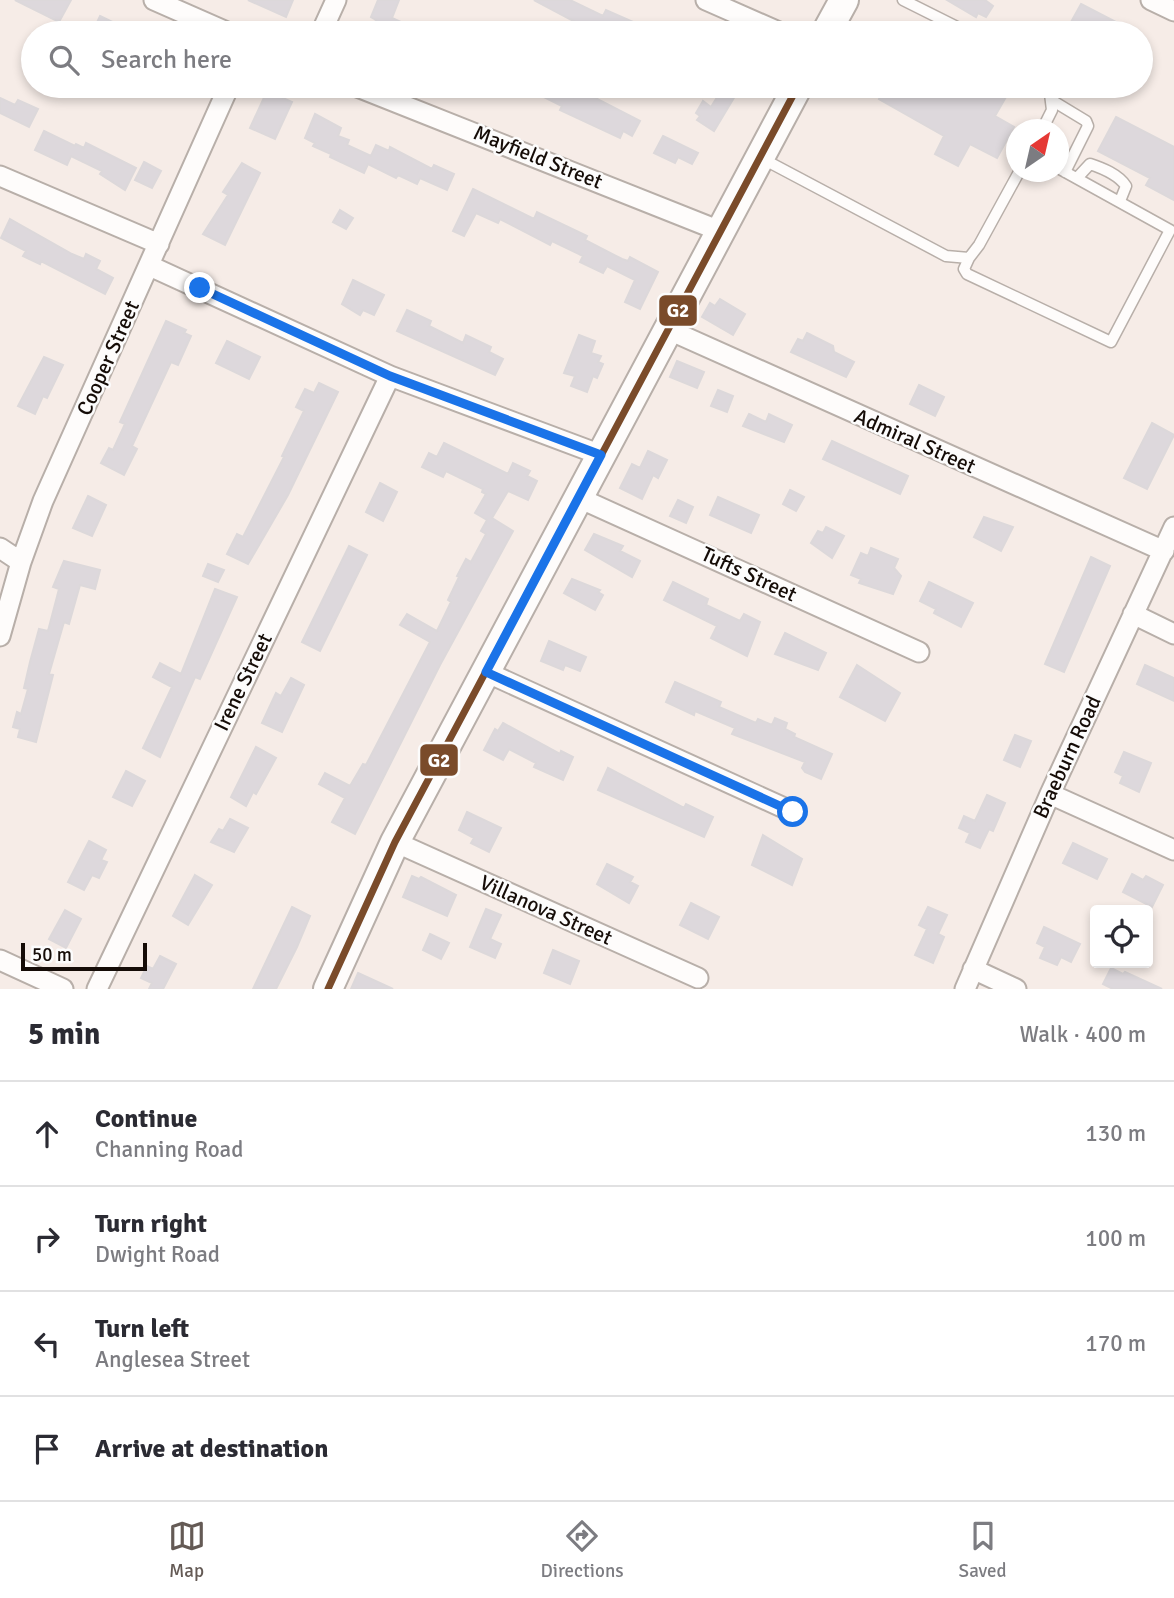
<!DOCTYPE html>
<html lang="en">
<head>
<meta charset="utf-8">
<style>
  :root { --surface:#fff; --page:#f2f2f3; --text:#2b2b33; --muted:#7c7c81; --line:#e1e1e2; --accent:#645a55 }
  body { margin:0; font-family:Signika,sans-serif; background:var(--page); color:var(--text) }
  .controls { position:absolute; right:21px; bottom:21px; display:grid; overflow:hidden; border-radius:7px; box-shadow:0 4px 10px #0003 }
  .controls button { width:63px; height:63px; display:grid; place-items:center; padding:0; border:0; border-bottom:2px solid var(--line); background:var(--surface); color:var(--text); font:35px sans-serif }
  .compass { position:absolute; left:1006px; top:119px; width:63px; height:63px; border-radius:50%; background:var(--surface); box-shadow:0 4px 10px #0003; rotate:34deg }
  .scale { position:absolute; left:21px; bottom:18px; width:126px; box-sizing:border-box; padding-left:7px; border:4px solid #150c07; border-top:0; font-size:19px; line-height:24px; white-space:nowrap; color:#150c07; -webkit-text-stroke:5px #fcfcfc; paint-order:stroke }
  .stop { position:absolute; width:21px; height:21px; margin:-16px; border:5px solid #1a73e8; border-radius:50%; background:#fff }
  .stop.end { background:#1a73e8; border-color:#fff; box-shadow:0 2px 7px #0008 }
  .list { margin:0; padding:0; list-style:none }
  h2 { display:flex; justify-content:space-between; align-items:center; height:91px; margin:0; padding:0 28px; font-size:30px }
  h2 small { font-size:23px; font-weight:400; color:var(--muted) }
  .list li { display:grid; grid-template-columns:46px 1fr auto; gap:21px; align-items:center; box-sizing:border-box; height:105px; padding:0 28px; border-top:2px solid var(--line) }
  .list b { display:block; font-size:26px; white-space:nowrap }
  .list p { margin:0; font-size:23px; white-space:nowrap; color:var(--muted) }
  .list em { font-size:23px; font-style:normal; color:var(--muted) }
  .icon { flex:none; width:38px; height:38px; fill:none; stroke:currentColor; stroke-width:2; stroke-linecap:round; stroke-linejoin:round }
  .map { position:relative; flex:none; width:1174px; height:989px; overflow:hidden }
  .search { position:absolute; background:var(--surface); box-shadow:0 4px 10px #0003; left:21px; right:21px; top:21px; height:77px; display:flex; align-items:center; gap:18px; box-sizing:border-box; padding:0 24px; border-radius:38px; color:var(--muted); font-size:26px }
  .sheet { height:511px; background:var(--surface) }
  nav { display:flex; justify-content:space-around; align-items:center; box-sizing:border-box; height:98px; border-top:2px solid var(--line); background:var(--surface); font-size:19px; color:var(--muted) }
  nav a { display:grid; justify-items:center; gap:4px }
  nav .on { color:var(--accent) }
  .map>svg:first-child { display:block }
  .building { fill:#ddd8dc; stroke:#dcd8da; stroke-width:2 }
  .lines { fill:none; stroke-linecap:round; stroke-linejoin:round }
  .lane-casing { stroke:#b8afa9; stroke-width:13 }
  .street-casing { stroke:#b8afa9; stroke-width:23 }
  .secondary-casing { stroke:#b8afa9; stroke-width:32 }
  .lane { stroke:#fefcfb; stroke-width:10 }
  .street { stroke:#fefcfb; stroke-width:19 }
  .secondary { stroke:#fefcfb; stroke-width:28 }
  .bus-1-casing { stroke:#fcfcfc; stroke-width:12 }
  .bus-1 { stroke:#7a4b2a; stroke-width:7 }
  .route { stroke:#1a73e8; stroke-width:9 }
  .labels { text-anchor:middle; stroke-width:5; stroke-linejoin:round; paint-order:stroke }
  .street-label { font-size:21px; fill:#150c07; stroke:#fcfcfc }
  .line-badge { stroke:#fcfcfc; stroke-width:2.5 }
  .badge-label { font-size:19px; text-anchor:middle; font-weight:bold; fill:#fff }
</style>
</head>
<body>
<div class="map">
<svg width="1174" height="989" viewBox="0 0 1174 989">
  <rect width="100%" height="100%" fill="#f6ece7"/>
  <path class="building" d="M 15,0 L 71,0 L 59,22 Z
    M 248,0 L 293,0 L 286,17 Z
    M 378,0 L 399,0 L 392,18 L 425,33 L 390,33 L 373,26 L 376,20 L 371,17 Z
    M 534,0 L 570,0 L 603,16 L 606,10 L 658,33 L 596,33 Z
    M 947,0 L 985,0 L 993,6 L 986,17 L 978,13 L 976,17 Z
    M 1081,4 L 1137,33 L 1092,33 L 1071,22 Z
    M 100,16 L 135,33 L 92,33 Z
    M 522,86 L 552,86 L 573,97 L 578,89 L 640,121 L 632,136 L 623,131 L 620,138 L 560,110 L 562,106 Z
    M 724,86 L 741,86 L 714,131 L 697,120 L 700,116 L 696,113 L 703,101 L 711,107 Z
    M 886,86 L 948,86 L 966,96 L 972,86 L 1001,86 L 998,93 L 1006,97 L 995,116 L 1014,127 L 997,158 L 970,144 L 958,166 L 935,154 L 944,136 L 879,99 Z
    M 267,91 L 292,102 L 275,139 L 250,128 Z
    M 0,98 L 15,105 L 18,100 L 38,109 L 29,127 L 0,113 Z
    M 315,114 L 341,128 L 338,136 L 349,140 L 347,145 L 371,156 L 376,145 L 389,151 L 390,147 L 432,169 L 434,165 L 454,174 L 447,190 L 420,178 L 417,184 L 398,175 L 396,178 L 368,164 L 364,173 L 330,157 L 331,154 L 313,146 L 315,143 L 305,138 Z
    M 1116,117 L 1174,147 L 1174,200 L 1146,185 L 1150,178 L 1098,151 Z
    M 44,131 L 75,146 L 76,144 L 84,148 L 86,143 L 136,168 L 125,190 L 100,174 L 102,171 L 71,156 L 67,165 L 35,150 Z
    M 663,136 L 698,153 L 692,164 L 678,157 L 675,163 L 654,153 Z
    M 144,162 L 161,171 L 152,188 L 135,180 Z
    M 242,163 L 260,173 L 225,245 L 203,234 L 228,195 L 223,192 Z
    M 473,189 L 534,219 L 537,212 L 587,236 L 585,240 L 622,259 L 628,261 L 630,257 L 658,272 L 640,309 L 625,302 L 635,280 L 607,266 L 603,273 L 580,262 L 583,256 L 552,241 L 550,245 L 500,219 L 498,223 L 476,213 L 464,236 L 453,231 Z
    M 340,210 L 353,218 L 346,229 L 333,222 Z
    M 10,219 L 72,254 L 84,259 L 86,254 L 100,261 L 96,269 L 113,278 L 105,294 L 41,261 L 40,264 L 23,256 L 26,251 L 1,238 Z
    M 353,280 L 384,295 L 374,315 L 363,310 L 360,315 L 342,304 Z
    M 720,299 L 745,314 L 733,335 L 702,317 L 710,303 L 715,306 Z
    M 407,310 L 431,321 L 429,326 L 463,343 L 466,335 L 491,347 L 489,352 L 503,359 L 495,375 L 397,331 Z
    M 166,321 L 186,330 L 184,333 L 191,336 L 178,365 L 171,362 L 132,446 L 137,449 L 124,475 L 101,463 L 109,448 L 113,450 L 125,424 L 120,422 Z
    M 807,333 L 833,346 L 834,352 L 854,362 L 846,377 L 791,352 L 798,339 L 803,341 Z
    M 579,335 L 595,341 L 591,353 L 601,356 L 598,362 L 603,364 L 597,378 L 593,376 L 587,392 L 571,386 L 575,376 L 564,373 Z
    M 227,341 L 260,357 L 249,379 L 216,363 Z
    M 44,357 L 63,365 L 47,398 L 43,396 L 35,414 L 18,406 Z
    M 677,361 L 704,372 L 697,388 L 670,377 Z
    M 319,383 L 338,392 L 288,495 L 248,564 L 227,554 L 237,534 L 243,537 L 284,457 L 282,456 L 304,411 L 296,407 L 305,389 L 314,393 Z
    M 919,385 L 944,397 L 935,416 L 910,404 Z
    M 718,390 L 733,396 L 727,412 L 711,406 Z
    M 749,414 L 766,422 L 769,414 L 792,425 L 784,442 L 743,426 Z
    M 1152,423 L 1174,435 L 1147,489 L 1124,478 Z
    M 832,441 L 908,476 L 900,494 L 823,459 Z
    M 444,443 L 508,474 L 513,463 L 530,471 L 527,476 L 537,481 L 528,500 L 508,491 L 492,518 L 513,531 L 440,665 L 355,834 L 332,822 L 345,798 L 319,784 L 325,773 L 350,786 L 363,764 L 366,765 L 430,642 L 400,625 L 407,614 L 437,631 L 451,602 L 448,600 L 459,577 L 457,576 L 466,559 L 471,562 L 486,534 L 481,531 L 487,520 L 475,513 L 486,494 L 482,492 L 483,489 L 446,471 L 443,477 L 422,467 L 429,453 L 437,457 Z
    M 648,451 L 667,460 L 658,478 L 653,475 L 642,499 L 620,488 L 632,464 L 640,468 Z
    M 380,483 L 397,492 L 383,521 L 366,512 Z
    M 790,490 L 804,497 L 796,511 L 783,504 Z
    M 88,496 L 106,505 L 92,536 L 73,528 Z
    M 718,497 L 759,515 L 751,533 L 710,515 Z
    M 678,500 L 693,507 L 686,523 L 670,516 Z
    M 984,517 L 1013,527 L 1001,551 L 974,537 Z
    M 826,527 L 844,536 L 832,558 L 811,543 L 818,531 L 823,533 Z
    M 594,534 L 623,546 L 620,551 L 640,561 L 632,577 L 585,550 Z
    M 349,546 L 367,555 L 320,651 L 302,642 Z
    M 871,548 L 898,559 L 894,568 L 901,576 L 893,594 L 859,583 L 861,579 L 851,575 L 861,553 L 868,556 Z
    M 1091,557 L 1110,566 L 1064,672 L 1045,664 Z
    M 64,561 L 100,570 L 95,589 L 80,585 L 69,624 L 64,622 L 49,674 L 53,675 L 36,742 L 18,737 L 20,729 L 13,727 L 17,712 L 21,714 L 28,689 L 24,688 L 30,662 L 39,629 L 48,631 L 59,589 L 53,587 Z
    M 208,564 L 224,570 L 218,582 L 203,576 Z
    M 572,579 L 600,590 L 598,592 L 603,595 L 595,610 L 564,593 Z
    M 673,582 L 708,599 L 706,605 L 740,621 L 744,614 L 760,622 L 747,656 L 711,638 L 717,626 L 664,600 Z
    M 929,582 L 973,603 L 961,627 L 934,613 L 936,609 L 920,601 Z
    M 215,589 L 237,597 L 200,679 L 195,677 L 160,757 L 143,748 L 172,687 L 153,677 L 160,663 L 181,674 Z
    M 785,633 L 826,653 L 818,670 L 775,654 Z
    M 549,641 L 586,657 L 580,671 L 565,665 L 563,670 L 541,661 Z
    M 857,665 L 900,693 L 885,721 L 840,697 Z
    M 1145,665 L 1174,678 L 1174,701 L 1137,684 Z
    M 291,678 L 304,685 L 282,732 L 262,723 L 276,693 L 281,696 Z
    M 675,682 L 721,702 L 719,707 L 756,723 L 758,719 L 772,725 L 775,718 L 787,723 L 785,729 L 795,734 L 794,737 L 832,754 L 821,779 L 805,772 L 802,768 L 805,762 L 732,734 L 735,728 L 695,711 L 694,715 L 666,702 Z
    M 503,723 L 560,754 L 561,751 L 573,757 L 563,780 L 534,767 L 536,763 L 509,749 L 503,760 L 484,750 L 495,729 L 498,731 Z
    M 1015,735 L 1031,741 L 1020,767 L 1004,760 Z
    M 256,747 L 276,758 L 256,794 L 253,792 L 246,806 L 231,797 Z
    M 1124,752 L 1151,763 L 1139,792 L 1120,783 L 1123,776 L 1115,772 Z
    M 608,768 L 684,808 L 686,804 L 713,817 L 704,837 L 598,790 Z
    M 126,771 L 145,781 L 132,806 L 113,797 Z
    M 987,795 L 1005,803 L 993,831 L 989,829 L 980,848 L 966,842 L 970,833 L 959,828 L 964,816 L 975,821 Z
    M 467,812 L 501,828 L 489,852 L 471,843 L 474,838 L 459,830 Z
    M 230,819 L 248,828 L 234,852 L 211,842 L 219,829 L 223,831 Z
    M 763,835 L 802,859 L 792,885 L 752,865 Z
    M 89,841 L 106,850 L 101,860 L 107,862 L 99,878 L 92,875 L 84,890 L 68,882 Z
    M 1073,843 L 1107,859 L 1097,879 L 1063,863 Z
    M 607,864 L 633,877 L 630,882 L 638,886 L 629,903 L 597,884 Z
    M 1132,874 L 1143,880 L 1146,876 L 1163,885 L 1152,907 L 1123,892 Z
    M 195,875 L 212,885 L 188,925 L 173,916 Z
    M 412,876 L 419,879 L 421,877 L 456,895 L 447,916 L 403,897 Z
    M 691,903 L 719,917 L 708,939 L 680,925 Z
    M 292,907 L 310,916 L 297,947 L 276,989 L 253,989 Z
    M 928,907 L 947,915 L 938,934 L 944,937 L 933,963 L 915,955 L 927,929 L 919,925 Z
    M 486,909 L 501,915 L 490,939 L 501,944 L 495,958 L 470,947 Z
    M 65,910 L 81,919 L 66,948 L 49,939 Z
    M 1044,927 L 1080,944 L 1071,962 L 1061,957 L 1057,965 L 1040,958 L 1045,947 L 1037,943 Z
    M 430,934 L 449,943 L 441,959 L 423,950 Z
    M 553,950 L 579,961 L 570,984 L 544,973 Z
    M 160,956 L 176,964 L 163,989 L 149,989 L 152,983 L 141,978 L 147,966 L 153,969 Z
    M 1111,968 L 1123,974 L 1125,972 L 1162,989 L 1113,989 L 1103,984 Z
    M 358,973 L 393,989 L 351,989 Z"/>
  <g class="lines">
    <defs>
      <path id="lane" d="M 903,0 L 969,33
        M 1053,101 L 1086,121 L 1088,126 L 1065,172
        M 1042,130 L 1052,110 L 1049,86
        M 763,159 L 946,256 L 969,258 L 979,245 L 1019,172
        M 1077,178 L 1090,164 C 1102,168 1118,174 1126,186 L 1120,201
        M 969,258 L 964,269 L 967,274 L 1111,342 L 1170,230 L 1058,168"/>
      <path id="street" d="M 154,0 L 229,33
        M 706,0 L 781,33
        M 1151,0 L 1174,11
        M 321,33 L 336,0
        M 355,86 L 720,231
        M 0,176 L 159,244
        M 150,266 L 390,376 L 601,455
        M 667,329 L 1164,551
        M 579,498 L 919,652
        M 0,548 L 21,562
        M 1133,614 L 1174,634
        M 0,636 L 21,562 L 43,501 L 229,86
        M 486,672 L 793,812
        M 1050,794 L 1174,850
        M 395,842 L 698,978
        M 0,960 L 63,989
        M 973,969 L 1016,989
        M 97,989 L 390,376
        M 965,989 L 1050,794 L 1174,527"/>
      <path id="secondary" d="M 826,33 L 844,0
        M 328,989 L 395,842 L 798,86"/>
    </defs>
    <use href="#lane" class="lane-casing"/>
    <use href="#street" class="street-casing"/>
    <use href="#secondary" class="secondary-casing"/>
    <use href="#lane" class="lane"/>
    <use href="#street" class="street"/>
    <use href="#secondary" class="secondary"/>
    <defs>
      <path id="bus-1" d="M 328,989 L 395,842 L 798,86"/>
    </defs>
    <use href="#bus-1" class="bus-1-casing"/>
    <use href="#bus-1" class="bus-1"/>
  </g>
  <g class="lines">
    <path class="route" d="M 200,288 L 390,376 L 601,455 L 486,672 L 793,812"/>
  </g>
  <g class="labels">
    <g class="street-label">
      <text transform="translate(538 157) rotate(22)" y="7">Mayfield Street</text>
      <text transform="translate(108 358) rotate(-66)" y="7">Cooper Street</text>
      <text transform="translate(915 441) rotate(24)" y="7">Admiral Street</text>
      <text transform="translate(749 574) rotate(25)" y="7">Tufts Street</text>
      <text transform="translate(243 682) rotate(-64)" y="7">Irene Street</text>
      <text transform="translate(1067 757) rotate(-65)" y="7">Braeburn Road</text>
      <text transform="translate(546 910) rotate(24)" y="7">Villanova Street</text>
    </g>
  </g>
  <g class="line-badge">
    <rect x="658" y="294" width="40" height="33" rx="7" fill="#7a4b2a"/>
    <rect x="419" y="743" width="40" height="34" rx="7" fill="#7a4b2a"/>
  </g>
  <g class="badge-label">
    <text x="678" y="317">G2</text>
    <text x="439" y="767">G2</text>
  </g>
</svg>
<div class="controls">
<button><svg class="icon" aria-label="locate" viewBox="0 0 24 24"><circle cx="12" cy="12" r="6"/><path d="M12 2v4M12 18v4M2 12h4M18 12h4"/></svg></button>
</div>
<svg class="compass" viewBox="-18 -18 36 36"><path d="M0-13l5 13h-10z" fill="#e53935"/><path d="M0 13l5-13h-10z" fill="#7c7c81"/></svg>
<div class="scale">50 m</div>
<div class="stop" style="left:793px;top:812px"></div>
<div class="stop end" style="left:200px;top:288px"></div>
<div class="search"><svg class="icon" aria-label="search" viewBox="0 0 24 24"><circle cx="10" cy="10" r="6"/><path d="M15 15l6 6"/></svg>Search here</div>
</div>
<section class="sheet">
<h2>5 min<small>Walk · 400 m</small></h2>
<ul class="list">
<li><svg class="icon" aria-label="ahead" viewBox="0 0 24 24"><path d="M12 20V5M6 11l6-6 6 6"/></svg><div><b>Continue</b><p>Channing Road</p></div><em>130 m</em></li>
<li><svg class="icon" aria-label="right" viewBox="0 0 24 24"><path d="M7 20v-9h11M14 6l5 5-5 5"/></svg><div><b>Turn right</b><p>Dwight Road</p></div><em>100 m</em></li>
<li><svg class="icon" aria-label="left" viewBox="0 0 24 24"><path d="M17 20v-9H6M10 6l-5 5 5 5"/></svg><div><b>Turn left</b><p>Anglesea Street</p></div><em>170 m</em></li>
<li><svg class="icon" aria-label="arrive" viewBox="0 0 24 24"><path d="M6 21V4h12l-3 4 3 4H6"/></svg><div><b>Arrive at destination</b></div></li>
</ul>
</section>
<nav>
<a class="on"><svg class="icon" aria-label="map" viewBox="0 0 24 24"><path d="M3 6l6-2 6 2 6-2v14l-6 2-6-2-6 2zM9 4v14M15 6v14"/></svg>Map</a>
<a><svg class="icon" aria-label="directions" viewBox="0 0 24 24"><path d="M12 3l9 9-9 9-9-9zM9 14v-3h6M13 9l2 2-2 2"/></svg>Directions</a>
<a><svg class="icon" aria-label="saved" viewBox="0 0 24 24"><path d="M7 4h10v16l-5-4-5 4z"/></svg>Saved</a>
</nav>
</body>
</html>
